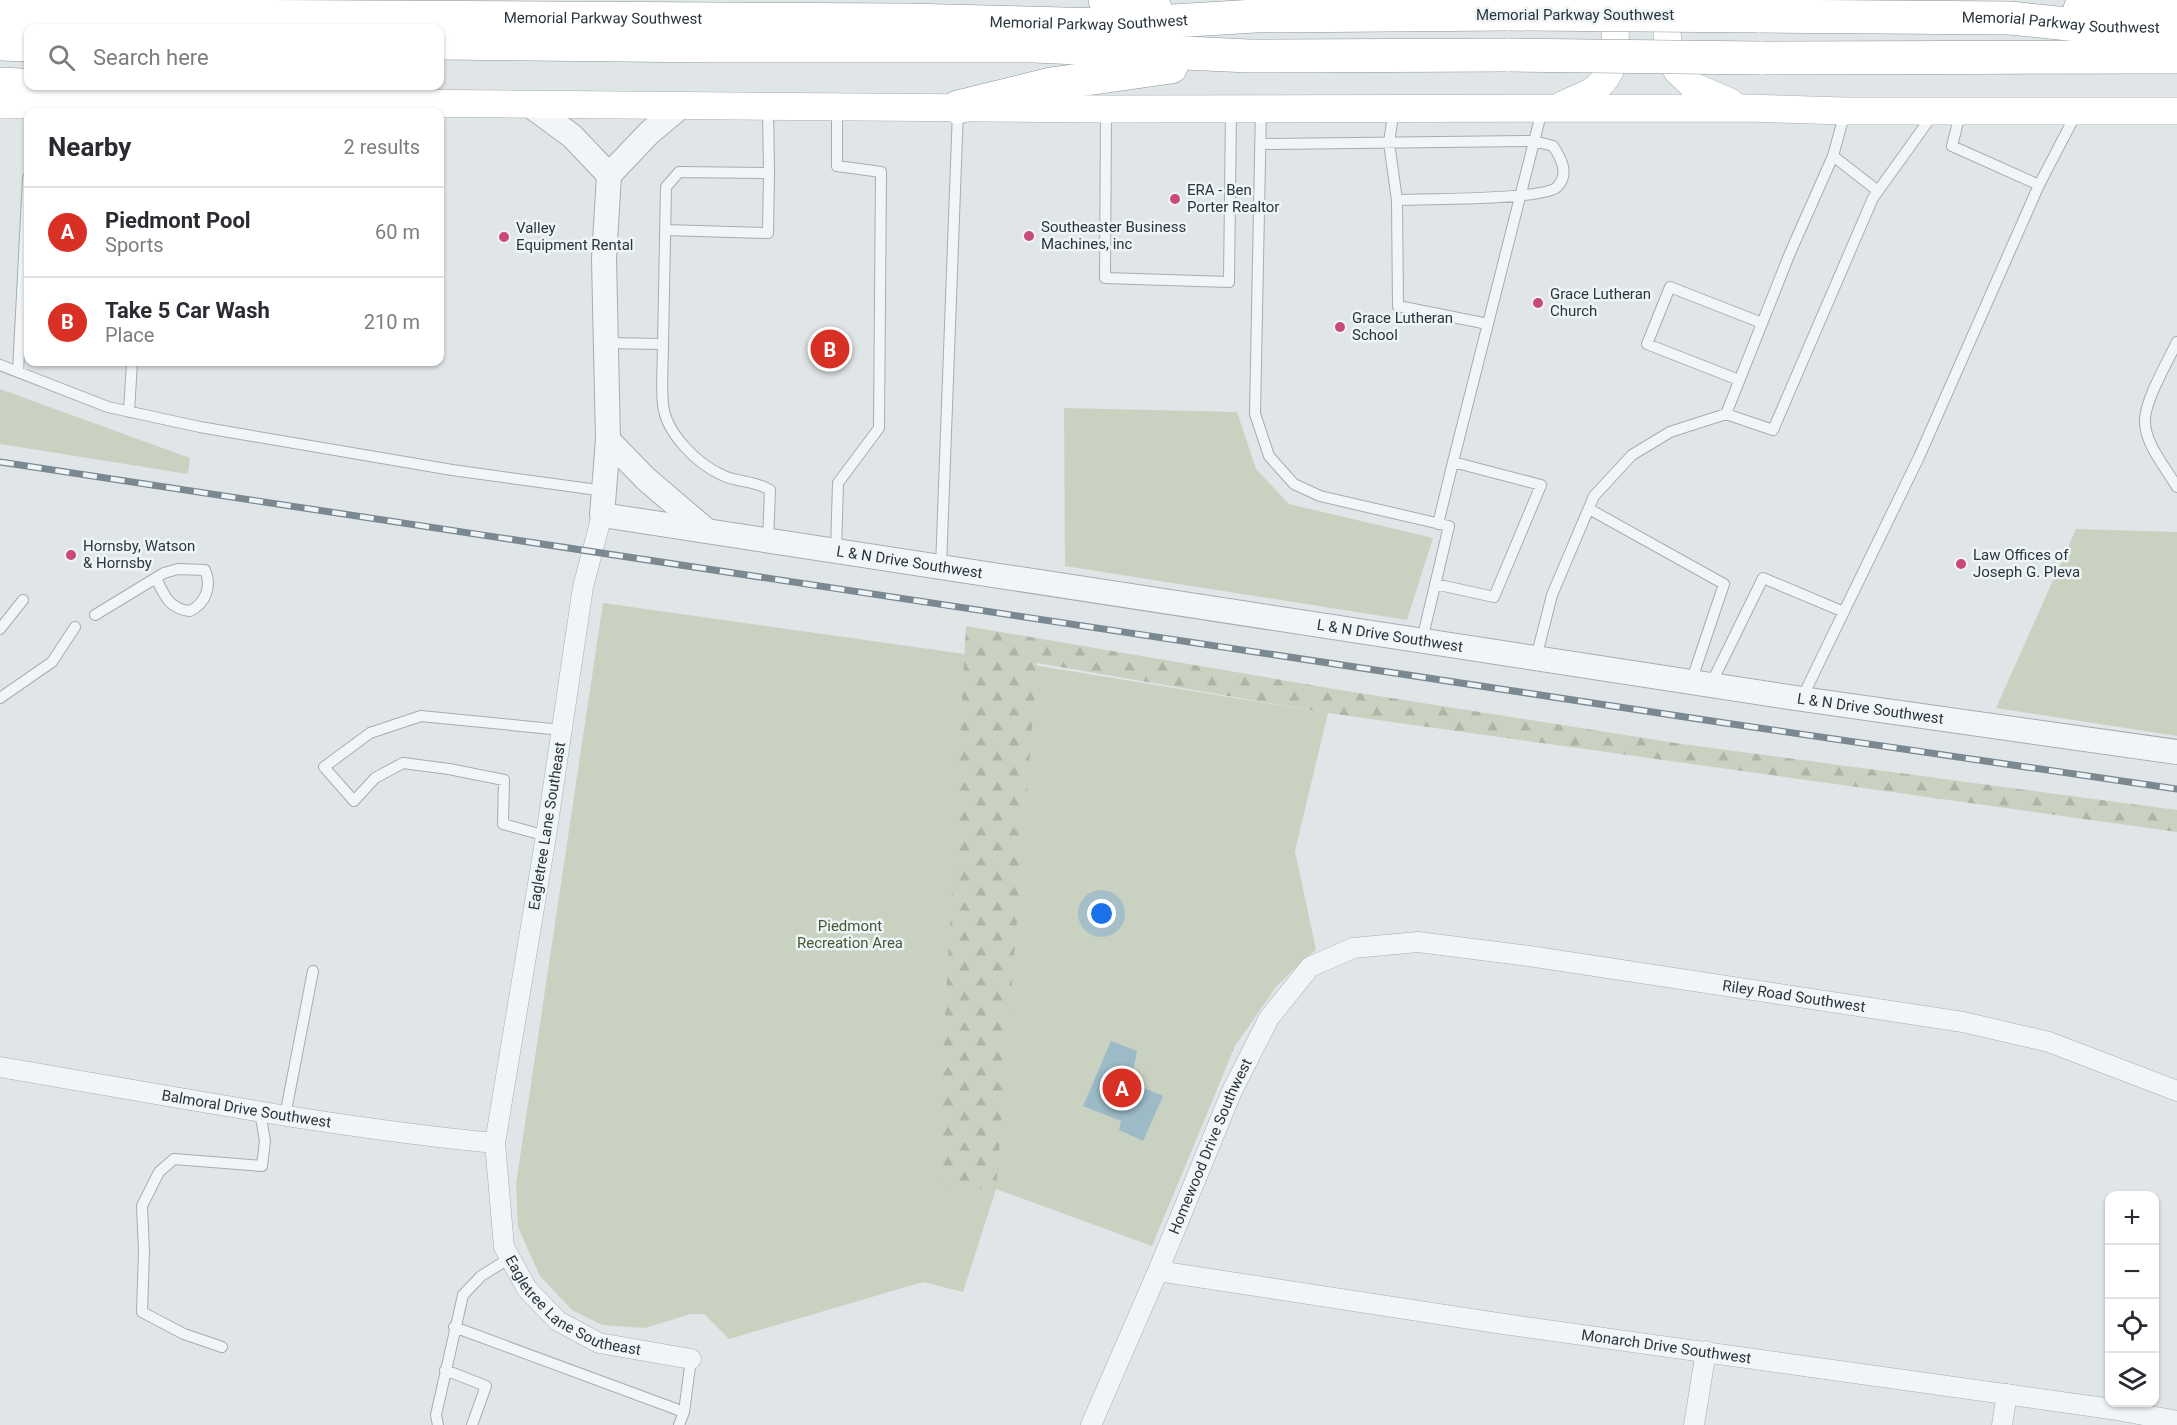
<!DOCTYPE html>
<html lang="en">
<head>
<meta charset="utf-8">
<style>
  :root { --surface:#fff; --page:#f2f2f3; --text:#2b2b33; --muted:#7c7c81; --line:#e1e1e2; --accent:#d93025 }
  body { margin:0; font-family:Roboto,sans-serif; background:var(--page); color:var(--text) }
  .controls { position:absolute; right:18px; bottom:18px; display:grid; overflow:hidden; border-radius:12px; box-shadow:0 2px 4px #0004 }
  .controls button { width:54px; height:54px; display:grid; place-items:center; padding:0; border:0; border-bottom:2px solid var(--line); background:var(--surface); color:var(--text); font:30px sans-serif }
  .you { position:absolute; left:1102px; top:914px; width:21px; height:21px; margin:-15px; border:4px solid #fff; border-radius:50%; background:#1a73e8; box-shadow:0 0 0 9px #1a73e833 }
  .badge { display:grid; place-items:center; width:39px; height:39px; border-radius:50%; background:var(--accent); color:#fff; font-size:20px; font-weight:700 }
  .pin { position:absolute; translate:-50% -50%; border:3px solid #fff; box-shadow:0 2px 6px #0006 }
  .list { margin:0; padding:0; list-style:none }
  h2 { display:flex; justify-content:space-between; align-items:center; height:78px; margin:0; padding:0 24px; font-size:26px }
  h2 small { font-size:20px; font-weight:400; color:var(--muted) }
  .list li { display:grid; grid-template-columns:39px 1fr auto; gap:18px; align-items:center; box-sizing:border-box; height:90px; padding:0 24px; border-top:2px solid var(--line) }
  .list b { display:block; font-size:22px; white-space:nowrap }
  .list p { margin:0; font-size:20px; white-space:nowrap; color:var(--muted) }
  .list em { font-size:20px; font-style:normal; color:var(--muted) }
  .icon { flex:none; width:33px; height:33px; fill:none; stroke:currentColor; stroke-width:2; stroke-linecap:round; stroke-linejoin:round }
  .map { position:relative; flex:none; width:2177px; height:1425px; overflow:hidden }
  .search { position:absolute; background:var(--surface); box-shadow:0 2px 4px #0004; left:24px; top:24px; width:420px; height:66px; display:flex; align-items:center; gap:15px; box-sizing:border-box; padding:0 21px; border-radius:12px; color:var(--muted); font-size:22px }
  .panel { position:absolute; background:var(--surface); box-shadow:0 2px 4px #0004; left:24px; top:108px; width:420px; height:258px; border-radius:12px }
  .map>svg:first-child { display:block }
  .green { fill:#c9d2c1 }
  .forest { fill:url(#forest-firs) }
  .water { fill:#9cbbc7 }
  .lines { fill:none; stroke-linecap:round; stroke-linejoin:round }
  .service-casing { stroke:#a5adb2; stroke-width:12 }
  .minor-casing { stroke:#a5adb2; stroke-width:21 }
  .tertiary-casing { stroke:#a5adb2; stroke-width:26 }
  .secondary-casing { stroke:#a5adb2; stroke-width:28 }
  .motorway-casing { stroke:#88969e; stroke-width:34 }
  .service { stroke:#f2f5f7; stroke-width:10 }
  .minor { stroke:#f2f5f7; stroke-width:20 }
  .tertiary { stroke:#f2f5f7; stroke-width:24 }
  .secondary { stroke:#fff; stroke-width:27 }
  .motorway { stroke:#fff; stroke-width:33 }
  .rail-casing { stroke:#7a8891; stroke-width:7 }
  .rail { stroke:#eff4f6; stroke-width:4.5; stroke-dasharray:14; stroke-linecap:butt }
  .motorway-bridge-casing { stroke:#88969e; stroke-width:34; stroke-linecap:butt }
  .motorway-bridge { stroke:#fff; stroke-width:33 }
  .poi-dot { fill:#c9497b; stroke:#eff4f6; stroke-width:2 }
  .labels { text-anchor:middle; stroke-width:5; stroke-linejoin:round; paint-order:stroke }
  .street-label { font-size:15px; fill:#29363f; stroke:#eff4f6 }
  .poi-label { font-size:15px; fill:#29363f; stroke:#eff4f6; text-anchor:start }
  .park-label { font-size:15px; fill:#465a37; stroke:#eff4f6 }
</style>
</head>
<body>
<div class="map">
<svg width="2177" height="1425" viewBox="0 0 2177 1425">
  <defs>
    <pattern id="forest-firs" width="22" height="20" patternUnits="userSpaceOnUse" patternTransform="scale(1.5)"><rect width="22" height="20" fill="#c9d2c1"/><path d="M5 1l3.5 6h-7zM16 11l3.5 6h-7z" fill="#adb5a7"/></pattern>
  </defs>
  <rect width="100%" height="100%" fill="#e0e5e8"/>
  <path class="green" d="M 0,389 L 190,458 L 188,474 L 0,444 Z
    M 1064,408 L 1237,412 L 1256,469 L 1289,504 L 1433,538 L 1407,620 L 1065,566 Z
    M 2076,529 L 2177,532 L 2177,736 L 1996,708 Z
    M 603,603 L 965,654 L 1328,713 L 1295,851 L 1316,950 L 1297,966 L 1276,987 L 1235,1046 L 1152,1246 L 996,1189 L 963,1292 L 923,1282 L 729,1339 L 704,1314 L 691,1314 L 645,1328 L 602,1325 L 572,1310 L 540,1276 L 518,1227 L 516,1184 Z"/>
  <path class="forest" d="M 966,626 L 1340,690 L 1682,744 L 2177,810 L 2177,832 L 1328,713 L 1037,663 L 996,1189 L 936,1187 Z"/>
  <path class="water" d="M 1111,1041 L 1137,1051 L 1131,1082 L 1163,1096 L 1143,1141 L 1119,1130 L 1121,1121 L 1083,1106 Z"/>
  <g class="lines">
    <defs>
      <path id="service" d="M 1394,108 L 1389,143 L 1397,200
        M 1106,109 L 1105,278 L 1229,282 L 1231,109
        M 1261,109 L 1255,414 L 1269,456 L 1294,484 L 1320,496 L 1449,526 L 1422,640
        M 1961,110 L 1952,146 L 2039,185
        M 1260,144 L 1534,141 L 1553,146 C 1561,158 1570,174 1557,187 C 1544,200 1422,199 1397,200 L 1398,306 L 1488,324
        M 1833,156 L 1878,191
        M 665,230 L 768,233 L 769,173
        M 2177,342 C 2168,361 2145,400 2145,420 C 2144,443 2166,468 2177,487
        M 606,343 L 663,344 L 666,187 L 679,172 L 769,173 L 768,107
        M 663,344 C 663,363 661,384 663,404 C 665,432 697,464 722,475 C 738,483 754,480 770,490 L 768,541
        M 0,365 L 108,407 L 200,427 L 452,470 L 605,491
        M 18,372 L 28,178
        M 1739,380 L 1647,344 L 1670,287 L 1762,323
        M 129,412 L 132,362
        M 1726,414 L 1773,430 L 1873,198 L 1934,113
        M 1453,462 L 1542,110
        M 1589,509 L 1724,584 L 1691,682
        M 836,551 L 838,483 L 879,428 L 881,172 L 837,166 L 837,109
        M 941,567 L 958,110
        M 1435,584 L 1494,597 L 1541,485 L 1453,462 L 1438,524
        M 95,615 L 164,573 L 178,569 L 205,570 C 212,586 206,603 190,611 C 169,609 164,595 156,578
        M 0,629 L 23,600
        M 1536,658 L 1552,595 L 1594,496 L 1632,455 L 1670,432 L 1726,414 L 1790,253 L 1833,156 L 1845,112
        M 1711,684 L 1763,578 L 1844,612
        M 0,698 L 52,662 L 75,627
        M 1802,698 L 1919,457 L 2039,185 L 2077,112
        M 546,836 L 503,824 L 504,780 L 449,769 L 403,763 L 375,778 L 354,801 L 324,767 L 370,733 L 421,716 L 562,730
        M 285,1116 L 313,971
        M 454,1327 L 684,1412 L 679,1425
        M 222,1347 L 184,1334 L 142,1312 L 144,1251 L 142,1206 L 159,1172 L 174,1159 L 262,1166 L 265,1141 L 260,1112
        M 445,1370 L 486,1386 L 472,1425
        M 684,1412 L 691,1359
        M 438,1425 L 436,1415 L 463,1295 L 481,1276 L 510,1258"/>
      <g id="minor">
        <path id="s1" d="M 602,515 L 583,587 L 546,836 L 495,1143 L 504,1247 L 527,1289 L 558,1321 L 599,1343 L 691,1359"/>
        <path id="s2" d="M 0,1067 C 165,1095 329,1127 495,1143"/>
        <path id="s3" d="M 1158,1271 L 1497,1323 L 2111,1409 L 2177,1421"/>
        <path id="s4" d="M 1091,1425 L 1158,1271 L 1232,1091 L 1269,1018 L 1310,967 L 1353,948 L 1418,942 L 1529,956 L 1963,1022 L 2049,1042 L 2177,1091"/>
        <path d="M 1694,1425 L 1706,1351"/>
        <path d="M 2002,1425 L 2007,1394"/>
      </g>
      <g id="tertiary">
        <path d="M 531,106 L 572,136 L 609,175"/>
        <path id="s5" d="M 680,107 L 649,133 L 609,175 L 604,259 L 608,440 L 602,515 L 1802,699 L 2177,752"/>
        <path d="M 608,440 L 646,479 L 707,531"/>
      </g>
      <path id="secondary" d="M 1674,0 L 1666,24 L 1669,49 L 1677,71 L 1693,86 L 1730,102
        M 0,105 L 260,102 L 1106,109 L 1746,108 L 1845,111 L 2177,111
        M 1562,105 C 1572,100 1583,97 1592,91 C 1623,71 1617,29 1609,0"/>
      <g id="motorway">
        <path d="M 1105,0 L 1155,8"/>
        <path d="M 2080,9 L 2123,4 L 2177,1"/>
        <path id="s6" d="M 0,15 L 906,20 L 1106,25 L 1255,16 L 1509,14"/>
        <path id="s7" d="M 1758,16 L 2010,18 L 2097,27 L 2177,28"/>
        <path d="M 440,43 L 710,46 L 1035,46 L 1249,56 L 1510,55"/>
        <path d="M 0,44 L 28,45"/>
        <path d="M 1760,58 L 2177,57"/>
        <path d="M 0,84 L 81,88 L 162,104"/>
        <path d="M 958,107 L 1051,84 L 1171,67"/>
      </g>
    </defs>
    <use href="#service" class="service-casing"/>
    <use href="#minor" class="minor-casing"/>
    <use href="#tertiary" class="tertiary-casing"/>
    <use href="#secondary" class="secondary-casing"/>
    <use href="#motorway" class="motorway-casing"/>
    <use href="#service" class="service"/>
    <use href="#minor" class="minor"/>
    <use href="#tertiary" class="tertiary"/>
    <use href="#secondary" class="secondary"/>
    <use href="#motorway" class="motorway"/>
    <defs>
      <path id="rail" d="M 0,462 L 1725,723 L 2177,789"/>
    </defs>
    <use href="#rail" class="rail-casing"/>
    <use href="#rail" class="rail"/>
    <defs>
      <path id="motorway-bridge" d="M 1509,14 L 1758,16
        M 1510,55 L 1760,58"/>
    </defs>
    <use href="#motorway-bridge" class="motorway-bridge-casing"/>
    <use href="#motorway-bridge" class="motorway-bridge"/>
  </g>
  <g class="poi-dot">
    <circle cx="1175" cy="199" r="6"/>
    <circle cx="1029" cy="236" r="6"/>
    <circle cx="504" cy="237" r="6"/>
    <circle cx="1538" cy="303" r="6"/>
    <circle cx="1340" cy="327" r="6"/>
    <circle cx="71" cy="555" r="6"/>
    <circle cx="1961" cy="564" r="6"/>
  </g>
  <g class="labels">
    <g class="street-label">
      <text x="1575" y="20">Memorial Parkway Southwest</text>
      <text dy="5" stroke="none"><textPath href="#s6" startOffset="603">Memorial Parkway Southwest</textPath></text>
      <text dy="5" stroke="none"><textPath href="#s6" startOffset="1089">Memorial Parkway Southwest</textPath></text>
      <text dy="5" stroke="none"><textPath href="#s7" startOffset="303">Memorial Parkway Southwest</textPath></text>
      <text dy="5" stroke="none"><textPath href="#s5" startOffset="750">L &amp; N Drive Southwest</textPath></text>
      <text dy="5" stroke="none"><textPath href="#s5" startOffset="1236">L &amp; N Drive Southwest</textPath></text>
      <text dy="5" stroke="none"><textPath href="#s5" startOffset="1722">L &amp; N Drive Southwest</textPath></text>
      <text transform="translate(547 826) rotate(-81)" y="5">Eagletree Lane Southeast</text>
      <text dy="5" stroke="none"><textPath href="#s4" startOffset="1002">Riley Road Southwest</textPath></text>
      <text dy="5" stroke="none"><textPath href="#s2" startOffset="250">Balmoral Drive Southwest</textPath></text>
      <text dy="5" stroke="none"><textPath href="#s4" startOffset="303">Homewood Drive Southwest</textPath></text>
      <text dy="5" stroke="none"><textPath href="#s1" startOffset="838">Eagletree Lane Southeast</textPath></text>
      <text dy="5" stroke="none"><textPath href="#s3" startOffset="514">Monarch Drive Southwest</textPath></text>
    </g>
    <g class="poi-label">
      <text x="1187" y="195">ERA - Ben<tspan x="1187" dy="17">Porter Realtor</tspan></text>
      <text x="1041" y="232">Southeaster Business<tspan x="1041" dy="17">Machines, inc</tspan></text>
      <text x="516" y="233">Valley<tspan x="516" dy="17">Equipment Rental</tspan></text>
      <text x="1550" y="299">Grace Lutheran<tspan x="1550" dy="17">Church</tspan></text>
      <text x="1352" y="323">Grace Lutheran<tspan x="1352" dy="17">School</tspan></text>
      <text x="83" y="551">Hornsby, Watson<tspan x="83" dy="17">&amp; Hornsby</tspan></text>
      <text x="1973" y="560">Law Offices of<tspan x="1973" dy="17">Joseph G. Pleva</tspan></text>
    </g>
    <g class="park-label">
      <text x="850" y="931">Piedmont<tspan x="850" dy="17">Recreation Area</tspan></text>
    </g>
  </g>
</svg>
<div class="controls">
<button>+</button>
<button>−</button>
<button><svg class="icon" aria-label="locate" viewBox="0 0 24 24"><circle cx="12" cy="12" r="6"/><path d="M12 2v4M12 18v4M2 12h4M18 12h4"/></svg></button>
<button><svg class="icon" aria-label="layers" viewBox="0 0 24 24"><path d="M12 4l9 5-9 5-9-5zM3 14l9 5 9-5"/></svg></button>
</div>
<div class="you"></div>
<div class="pin badge" style="left:1122px;top:1088px">A</div>
<div class="pin badge" style="left:830px;top:349px">B</div>
<div class="search"><svg class="icon" aria-label="search" viewBox="0 0 24 24"><circle cx="10" cy="10" r="6"/><path d="M15 15l6 6"/></svg>Search here</div>
<section class="panel">
<h2>Nearby<small>2 results</small></h2>
<ul class="list">
<li><span class="badge">A</span><div><b>Piedmont Pool</b><p>Sports</p></div><em>60 m</em></li>
<li><span class="badge">B</span><div><b>Take 5 Car Wash</b><p>Place</p></div><em>210 m</em></li>
</ul>
</section>
</div>
</body>
</html>
